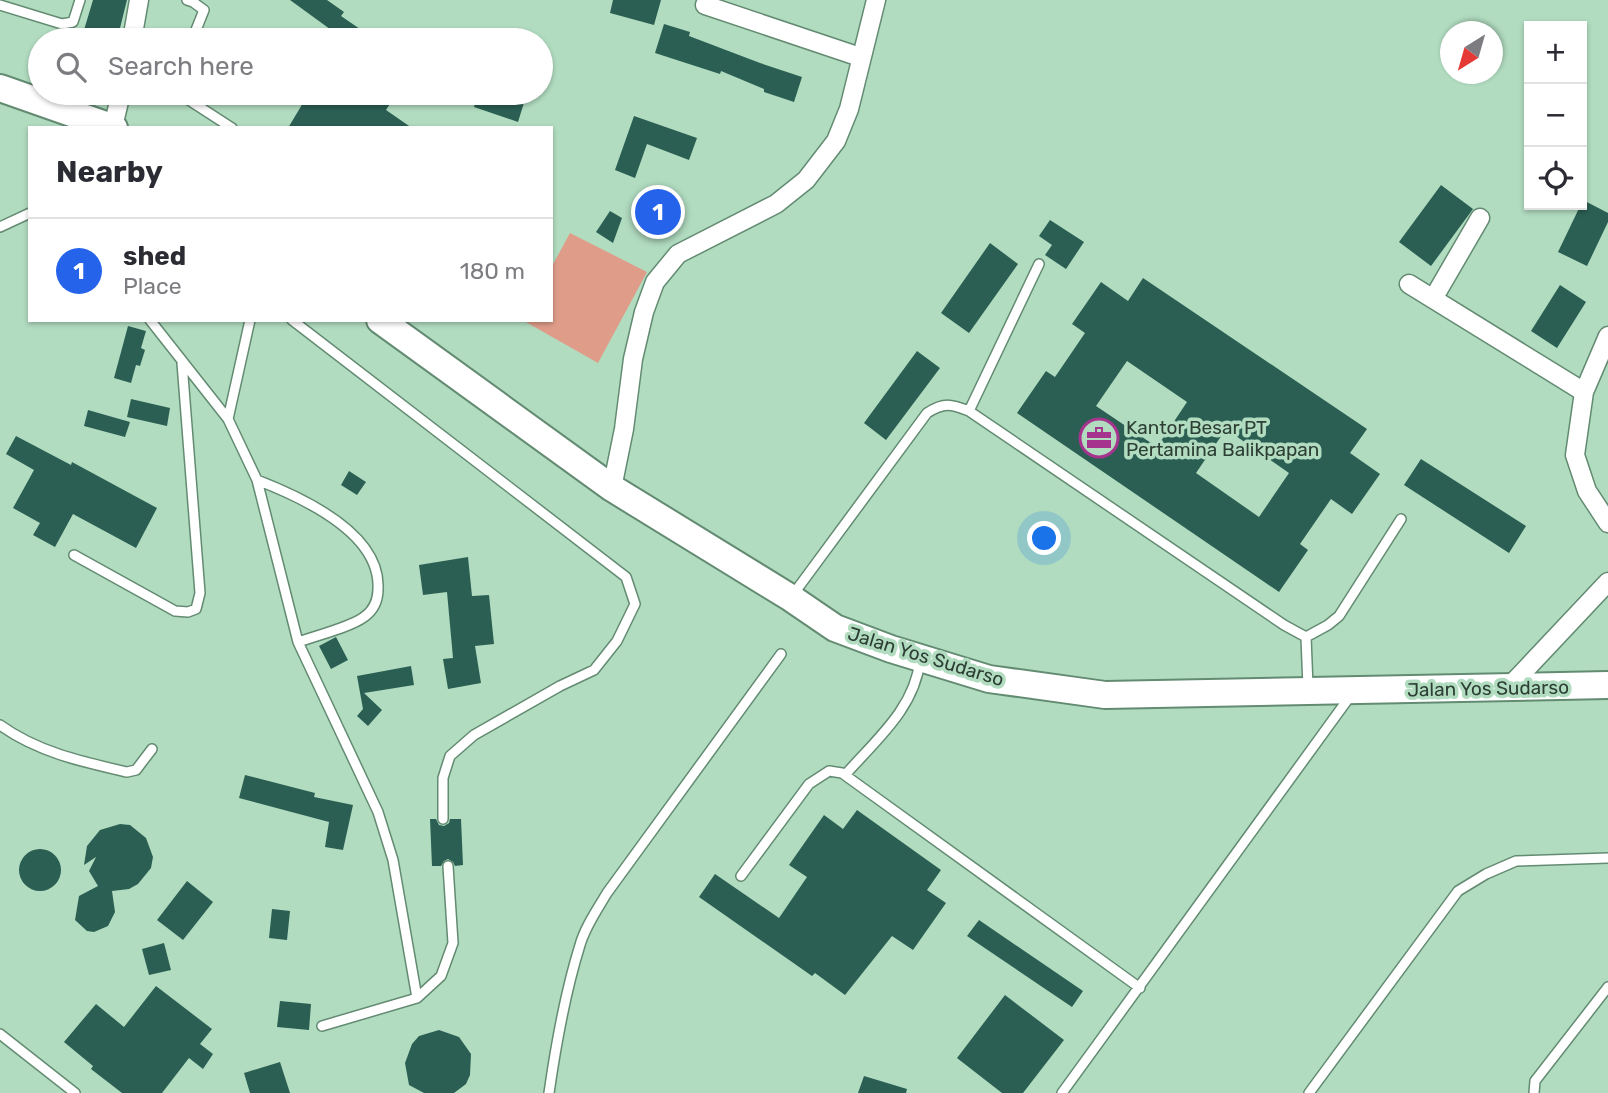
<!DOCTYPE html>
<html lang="en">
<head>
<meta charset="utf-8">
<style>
  :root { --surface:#fff; --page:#f2f2f3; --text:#2b2b33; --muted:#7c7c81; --line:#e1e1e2; --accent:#2563eb }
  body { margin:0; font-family:Rubik,sans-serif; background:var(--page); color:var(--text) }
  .controls { position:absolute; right:21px; top:21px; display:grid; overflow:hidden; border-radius:0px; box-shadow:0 2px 5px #0004 }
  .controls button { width:63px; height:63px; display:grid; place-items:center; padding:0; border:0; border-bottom:2px solid var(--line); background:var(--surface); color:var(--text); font:35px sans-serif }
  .compass { position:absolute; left:1440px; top:21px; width:63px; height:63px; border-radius:50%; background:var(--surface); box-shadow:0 2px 5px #0004; rotate:217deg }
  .you { position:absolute; left:1045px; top:539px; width:24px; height:24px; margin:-18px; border:5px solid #fff; border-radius:50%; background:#1a73e8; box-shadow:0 0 0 10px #1a73e833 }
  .badge { display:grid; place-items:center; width:46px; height:46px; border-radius:50%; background:var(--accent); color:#fff; font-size:23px; font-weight:700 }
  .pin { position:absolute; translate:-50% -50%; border:4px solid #fff; box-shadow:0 2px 7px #0006 }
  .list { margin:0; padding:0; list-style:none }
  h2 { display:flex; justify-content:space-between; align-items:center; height:91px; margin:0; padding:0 28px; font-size:30px }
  h2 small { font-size:23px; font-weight:400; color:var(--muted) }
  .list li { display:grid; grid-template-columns:46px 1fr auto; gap:21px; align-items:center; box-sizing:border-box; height:105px; padding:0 28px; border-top:2px solid var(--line) }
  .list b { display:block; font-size:26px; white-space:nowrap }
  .list p { margin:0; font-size:23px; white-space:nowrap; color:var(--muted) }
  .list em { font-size:23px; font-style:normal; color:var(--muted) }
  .icon { flex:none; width:38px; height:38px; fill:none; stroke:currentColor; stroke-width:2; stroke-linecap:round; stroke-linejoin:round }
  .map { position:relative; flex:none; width:1608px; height:1093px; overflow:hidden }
  .search { position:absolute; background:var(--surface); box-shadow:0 2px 5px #0004; left:28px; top:28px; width:525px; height:77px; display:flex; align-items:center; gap:18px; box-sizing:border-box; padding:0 24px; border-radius:38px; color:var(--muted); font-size:26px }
  .panel { position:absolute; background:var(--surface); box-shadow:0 2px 5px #0004; left:28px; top:126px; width:525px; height:196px; border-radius:0px }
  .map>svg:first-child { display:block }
  .green { fill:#df9d89 }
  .building { fill:#2b5f53; fill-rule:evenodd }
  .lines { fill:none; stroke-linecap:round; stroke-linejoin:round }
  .service-casing { stroke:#638b72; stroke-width:12 }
  .minor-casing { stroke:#638b72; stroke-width:21 }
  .secondary-casing { stroke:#638b72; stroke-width:30 }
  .service { stroke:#fff; stroke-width:9 }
  .minor { stroke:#fff; stroke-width:18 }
  .secondary { stroke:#fff; stroke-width:26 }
  .labels { text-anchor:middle; stroke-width:7; stroke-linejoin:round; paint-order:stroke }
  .poi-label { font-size:19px; fill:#2d3f34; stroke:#b1dcc0; text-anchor:start }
  .street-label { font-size:19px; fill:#2d3f34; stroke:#b1dcc0 }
</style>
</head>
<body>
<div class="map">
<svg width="1608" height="1093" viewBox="0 0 1608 1093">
  <rect width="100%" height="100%" fill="#b1dcc0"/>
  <path class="green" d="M 570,233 L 647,272 L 598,363 L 524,321 L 551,320 L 551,268 Z"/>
  <path class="building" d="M 93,0 L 127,0 L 117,40 L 81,40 Z
    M 290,0 L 327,0 L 344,12 L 341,16 L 376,40 L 345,40 Z
    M 613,0 L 661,0 L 654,25 L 610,13 Z
    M 664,24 L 690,32 L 689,36 L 760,63 L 802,77 L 794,102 L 764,92 L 764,89 L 721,71 L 720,74 L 655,53 Z
    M 309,93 L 397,93 L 386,110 L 412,128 L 288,128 Z
    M 478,93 L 527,93 L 518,122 L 474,107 Z
    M 634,116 L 697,138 L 689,160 L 647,144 L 635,178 L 615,170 Z
    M 1441,185 L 1473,209 L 1431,266 L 1399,242 Z
    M 1583,200 L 1608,213 L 1608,222 L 1587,266 L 1558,252 Z
    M 610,211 L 622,218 L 613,243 L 596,232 Z
    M 1050,220 L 1084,242 L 1066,269 L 1045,255 L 1052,245 L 1039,236 Z
    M 990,243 L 1018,264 L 969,333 L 941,313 Z
    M 1143,278 L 1367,429 L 1350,453 L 1380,474 L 1352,514 L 1331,499 L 1300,544 L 1308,550 L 1279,592 L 1017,413 L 1046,371 L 1055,377 L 1085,333 L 1072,324 L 1101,282 L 1128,301 ZM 1127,361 L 1187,402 L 1157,447 L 1096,406 ZM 1226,429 L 1289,473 L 1259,517 L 1196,473 Z
    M 1560,285 L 1586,302 L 1557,348 L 1531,331 Z
    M 128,326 L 146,331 L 141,348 L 145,350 L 140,366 L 136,365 L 131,383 L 114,378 Z
    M 917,351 L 940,368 L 886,440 L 864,423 Z
    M 131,399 L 170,408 L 167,426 L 127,417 Z
    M 88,410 L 130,422 L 125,437 L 84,426 Z
    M 16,436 L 71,465 L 72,462 L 157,508 L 136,548 L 73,514 L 55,547 L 33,535 L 40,523 L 13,508 L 34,470 L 6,454 Z
    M 1421,459 L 1526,526 L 1509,553 L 1404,485 Z
    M 349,471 L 366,482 L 357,495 L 341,485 Z
    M 468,557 L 472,596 L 489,595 L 494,644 L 475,646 L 481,683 L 448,689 L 443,659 L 453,658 L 447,592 L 423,595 L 419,565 Z
    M 336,637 L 348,660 L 331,669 L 319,646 Z
    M 411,666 L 414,685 L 364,693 L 382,710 L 368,726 L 357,716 L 363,709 L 357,676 Z
    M 245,775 L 315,793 L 314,797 L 353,805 L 343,850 L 325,847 L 329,822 L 239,798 Z
    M 857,810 L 941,870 L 927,890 L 946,903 L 913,950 L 892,936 L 845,995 L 815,973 L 812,976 L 699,897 L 715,874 L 779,918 L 807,877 L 789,865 L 824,815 L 843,829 Z
    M 430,819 L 436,819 L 439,825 L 444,826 L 449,823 L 450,819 L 461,819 L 463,865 L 455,866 L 453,862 L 448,859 L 444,861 L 441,866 L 432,866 Z
    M 120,824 L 130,825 L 146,838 L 153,857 L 151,868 L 138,884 L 129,889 L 112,891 L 115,912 L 108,926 L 94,932 L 87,931 L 75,920 L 79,896 L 98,886 L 89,871 L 96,857 L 84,865 L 87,846 L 100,830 Z
    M19 870a21 21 0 1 1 42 0a21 21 0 1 1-42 0Z
    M 187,881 L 213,902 L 183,940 L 157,920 Z
    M 272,909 L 290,911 L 287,940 L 269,938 Z
    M 979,920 L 1083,991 L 1072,1007 L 967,936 Z
    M 164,943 L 171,970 L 149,975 L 142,949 Z
    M 156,986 L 212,1029 L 200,1044 L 213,1054 L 203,1069 L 189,1058 L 162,1093 L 122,1093 L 91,1069 L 93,1066 L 64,1042 L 96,1004 L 124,1027 Z
    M 1005,995 L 1064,1040 L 1023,1093 L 1002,1093 L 957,1058 Z
    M 280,1001 L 311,1004 L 309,1030 L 277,1027 Z
    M 439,1030 L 459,1037 L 471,1054 L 470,1075 L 466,1084 L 454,1093 L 424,1093 L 409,1085 L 405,1063 L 412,1044 L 419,1036 Z
    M 280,1062 L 290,1093 L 250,1093 L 244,1073 Z
    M 864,1076 L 907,1089 L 906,1093 L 858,1093 Z"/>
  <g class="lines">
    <defs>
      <path id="service" d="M 187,0 L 193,2 L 204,10 L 192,40
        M 0,5 L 62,24 L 73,22 L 80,0
        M 178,93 L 232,128
        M 0,227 L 30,213
        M 150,320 L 228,419 L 257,480 L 298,642 L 378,812 L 393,860 L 417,998
        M 292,320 L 626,577 L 635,604 L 617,641 L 594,670 L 560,686 L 474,735 L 450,756 L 443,778 L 443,819
        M 969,411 L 1039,264
        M 228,419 L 250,320
        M 257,480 C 301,497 381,533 378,589 C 378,601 374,610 364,617 C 351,627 315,636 298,642
        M 74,555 L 175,611 L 188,612 L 196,609 L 200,593 L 182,363
        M 792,596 L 927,413 C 944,402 951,404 969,411 L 1284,625 L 1306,637
        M 1306,637 L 1328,625 L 1339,616 L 1401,519
        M 1306,637 L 1308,687
        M 0,725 C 37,752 83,762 127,772 L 136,770 L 152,749
        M 845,775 C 876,740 915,708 920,660
        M 741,876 L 809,784 L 829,771 L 842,773 L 1140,988
        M 322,1026 L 417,998 L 441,976 L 453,943 L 448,866
        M 0,1034 L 75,1093
        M 549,1093 C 556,1044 565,993 580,945 C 585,927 597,910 607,893 L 781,654
        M 1062,1093 L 1351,695
        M 1309,1093 L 1458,891 L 1486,874 L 1516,861 L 1608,858
        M 1534,1093 L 1535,1081 L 1608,987"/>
      <path id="minor" d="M 705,5 L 860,57
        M 132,40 L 139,0
        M 113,127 L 121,93
        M 1409,284 L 1584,392
        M 1433,299 L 1480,218
        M 1608,336 L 1584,392 L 1575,455 L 1587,491 L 1608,523
        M 612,488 L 624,429 L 633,359 L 644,312 L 655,282 L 678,254 L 776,204 L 806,180 L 836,141 L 849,109 L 876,0
        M 1510,686 L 1608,582"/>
      <path id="secondary" d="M 0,88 L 114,128
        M 380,320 L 612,488 L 791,598 L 835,628 L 891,649 L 989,679 L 1105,695 L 1608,685"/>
    </defs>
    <use href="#service" class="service-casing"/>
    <use href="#minor" class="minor-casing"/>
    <use href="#secondary" class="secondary-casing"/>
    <use href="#service" class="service"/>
    <use href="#minor" class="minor"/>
    <use href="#secondary" class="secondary"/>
  </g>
  <defs>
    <symbol id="office-ring" viewBox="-11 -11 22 22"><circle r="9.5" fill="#b1dcc0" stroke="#a6348f" stroke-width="1.5"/><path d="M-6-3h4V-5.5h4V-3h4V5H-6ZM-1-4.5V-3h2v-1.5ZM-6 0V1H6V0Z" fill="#a6348f"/></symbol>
  </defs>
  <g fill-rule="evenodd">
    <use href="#office-ring" x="1077" y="416" width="44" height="44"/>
  </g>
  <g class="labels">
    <g class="poi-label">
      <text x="1126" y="434">Kantor Besar PT<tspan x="1126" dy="22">Pertamina Balikpapan</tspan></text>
    </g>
    <g class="street-label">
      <text transform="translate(926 656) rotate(17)" y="7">Jalan Yos Sudarso</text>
      <text transform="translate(1488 688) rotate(-1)" y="7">Jalan Yos Sudarso</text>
    </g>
  </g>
</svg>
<div class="controls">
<button>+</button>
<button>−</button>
<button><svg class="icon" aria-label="locate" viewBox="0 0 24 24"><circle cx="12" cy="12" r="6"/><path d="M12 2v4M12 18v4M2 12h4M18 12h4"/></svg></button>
</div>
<svg class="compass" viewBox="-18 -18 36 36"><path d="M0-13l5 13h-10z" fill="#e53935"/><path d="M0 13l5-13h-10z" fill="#7c7c81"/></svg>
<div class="you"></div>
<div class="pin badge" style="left:658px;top:212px">1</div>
<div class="search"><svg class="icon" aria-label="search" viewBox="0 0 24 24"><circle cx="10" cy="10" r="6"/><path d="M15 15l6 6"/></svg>Search here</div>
<section class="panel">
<h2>Nearby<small></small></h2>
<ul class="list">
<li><span class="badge">1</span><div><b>shed</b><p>Place</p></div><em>180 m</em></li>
</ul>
</section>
</div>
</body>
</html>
